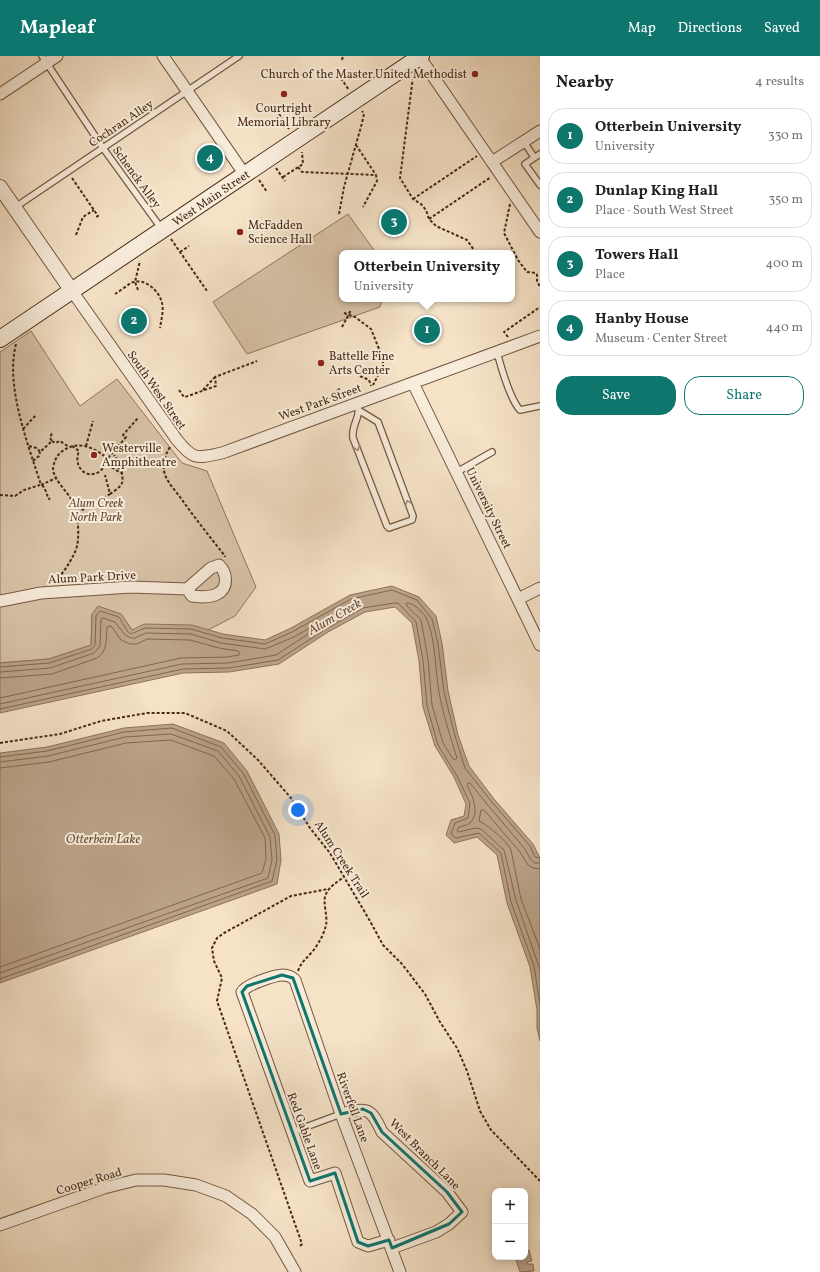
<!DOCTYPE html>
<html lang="en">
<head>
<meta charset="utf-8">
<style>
  :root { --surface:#fff; --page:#f2f2f2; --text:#222; --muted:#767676; --line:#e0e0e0; --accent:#0f766e }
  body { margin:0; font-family:Vollkorn,serif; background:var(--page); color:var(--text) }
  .controls { position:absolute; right:12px; bottom:12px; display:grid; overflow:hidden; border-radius:8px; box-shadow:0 2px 10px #0003 }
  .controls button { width:36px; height:36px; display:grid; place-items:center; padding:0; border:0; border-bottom:1px solid var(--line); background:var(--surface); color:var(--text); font:20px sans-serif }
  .you { position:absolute; left:298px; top:754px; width:14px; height:14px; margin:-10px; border:3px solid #fff; border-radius:50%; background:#1a73e8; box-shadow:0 0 0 6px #1a73e833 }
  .badge { display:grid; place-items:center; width:26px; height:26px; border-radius:50%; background:var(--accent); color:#fff; font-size:13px; font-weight:700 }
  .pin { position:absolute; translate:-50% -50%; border:2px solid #fff; box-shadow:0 1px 4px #0006 }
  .popup { position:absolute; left:339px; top:194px; width:176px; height:52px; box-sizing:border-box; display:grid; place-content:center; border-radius:8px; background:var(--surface); filter:drop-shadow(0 1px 3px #0005); font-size:13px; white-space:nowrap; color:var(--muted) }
  .popup b { font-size:15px; color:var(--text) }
  .popup::after { content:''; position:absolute; left:50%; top:100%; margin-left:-8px; border:8px solid transparent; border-top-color:var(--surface) }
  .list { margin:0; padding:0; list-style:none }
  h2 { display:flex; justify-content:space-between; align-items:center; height:52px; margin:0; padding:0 16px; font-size:17px }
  h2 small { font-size:13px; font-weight:400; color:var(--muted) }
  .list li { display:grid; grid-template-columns:26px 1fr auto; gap:12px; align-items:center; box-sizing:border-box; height:56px; margin:0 8px 8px; padding:0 8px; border:1px solid var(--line); border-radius:16px }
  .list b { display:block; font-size:15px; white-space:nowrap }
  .list p { margin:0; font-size:13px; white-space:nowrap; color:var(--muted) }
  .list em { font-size:13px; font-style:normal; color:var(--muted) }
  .actions { display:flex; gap:8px; padding:12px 16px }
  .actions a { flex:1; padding:9px 0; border:1px solid var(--accent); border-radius:16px; text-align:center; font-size:14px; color:var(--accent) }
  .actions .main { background:var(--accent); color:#fff }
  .map { position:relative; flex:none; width:540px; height:1216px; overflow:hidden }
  header { display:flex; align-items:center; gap:24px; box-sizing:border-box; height:56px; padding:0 20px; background:var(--accent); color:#fff }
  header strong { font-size:19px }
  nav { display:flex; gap:22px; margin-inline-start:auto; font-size:14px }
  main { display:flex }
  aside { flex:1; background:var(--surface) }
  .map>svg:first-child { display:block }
  .green { fill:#d8c3a8; stroke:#90765e }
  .water { fill:#bba38a; stroke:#8d735a }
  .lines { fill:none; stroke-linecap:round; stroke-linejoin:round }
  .shore { stroke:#82664e; stroke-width:1 }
  .service-casing { stroke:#745840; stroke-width:8 }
  .minor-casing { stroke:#745840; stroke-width:13 }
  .tertiary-casing { stroke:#745840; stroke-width:16 }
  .secondary-casing { stroke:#492a13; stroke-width:18 }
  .path { stroke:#492a13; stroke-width:2; stroke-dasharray:3 2; stroke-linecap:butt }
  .service { stroke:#f8ecdb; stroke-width:5.5 }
  .minor { stroke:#f8ecdb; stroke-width:11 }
  .tertiary { stroke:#f8ecdb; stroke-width:14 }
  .secondary { stroke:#f8ecdb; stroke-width:16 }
  .oneway { stroke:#a08b77 }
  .marked { fill:none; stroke:#0f766e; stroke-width:3; stroke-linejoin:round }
  .poi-dot { fill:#8f2418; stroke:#f8ecdb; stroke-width:1.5 }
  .labels { text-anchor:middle; stroke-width:4; stroke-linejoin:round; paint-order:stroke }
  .poi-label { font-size:12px; fill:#492a13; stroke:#f8ecdb; text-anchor:start }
  .street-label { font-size:12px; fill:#492a13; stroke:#f8ecdb }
  .park-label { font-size:12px; font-style:italic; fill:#664931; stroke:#f8ecdb }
  .water-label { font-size:13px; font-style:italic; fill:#6b4e37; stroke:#f8ecdb }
</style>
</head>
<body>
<header>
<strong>Mapleaf</strong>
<nav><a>Map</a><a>Directions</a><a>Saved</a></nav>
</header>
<main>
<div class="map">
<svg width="540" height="1216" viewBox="0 0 540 1216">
  <rect width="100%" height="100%" fill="#f5e2c7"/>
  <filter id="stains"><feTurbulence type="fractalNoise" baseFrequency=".005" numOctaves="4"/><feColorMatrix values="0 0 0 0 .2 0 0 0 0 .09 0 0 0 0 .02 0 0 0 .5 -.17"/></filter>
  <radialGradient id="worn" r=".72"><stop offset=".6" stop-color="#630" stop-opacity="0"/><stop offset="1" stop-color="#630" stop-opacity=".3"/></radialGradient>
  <path class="green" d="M 348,158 L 376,197 L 342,197 L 342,243 L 382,243 L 380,251 L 247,298 L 213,246 Z
    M 31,275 L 80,350 L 117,323 L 182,407 L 207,415 L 256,531 L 235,560 L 164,597 L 132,574 L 121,558 L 92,558 L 91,589 L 49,603 L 0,607 L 0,296 Z"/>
  <path class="water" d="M 392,530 L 419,541 L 436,560 L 442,587 L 448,635 L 458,679 L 469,710 L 494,743 L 533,788 L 540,802 L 540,985 L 537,972 L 537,954 L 530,911 L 507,847 L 497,799 L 477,781 L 454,787 L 446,779 L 451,764 L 464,760 L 466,748 L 454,721 L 435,690 L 423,651 L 419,605 L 412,567 L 395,551 L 365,556 L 328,576 L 279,608 L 229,616 L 183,617 L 0,657 L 0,607 L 49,603 L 91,589 L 92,558 L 98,550 L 121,558 L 132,574 L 144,568 L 192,569 L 223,578 L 265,584 L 291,572 L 350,539 Z
    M 173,668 L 224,687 L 247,715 L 279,778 L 281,804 L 277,828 L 0,927 L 0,697 L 47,691 L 124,672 Z
    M 529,1194 L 532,1205 L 527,1206 L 527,1208 L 533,1208 L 534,1215 L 520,1216 L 515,1201 L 525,1201 L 525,1196 Z"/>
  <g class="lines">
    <path class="shore" d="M 407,547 L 409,547 C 416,549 426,559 428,566 C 436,588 435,613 439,636 C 443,658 450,680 457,702 L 455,704 L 453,703 L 443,687 L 432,649 L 428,603 L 421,564 L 407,550 Z
      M 0,611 L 49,607 L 92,593 L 95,589 L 96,560 L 100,555 L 119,561 L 128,576 L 131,578 L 145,572 L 191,573 L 222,582 L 265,588 L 292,576 L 351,543 L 392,534 L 417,544 L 432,563 L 438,588 L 444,636 L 455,680 L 465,712 L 491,745 L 530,790 L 535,801 L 540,802
      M 0,616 L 50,612 L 94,597 L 100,590 L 101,563 L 103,562 L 115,566 L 125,579 L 131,582 L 135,582 L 146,577 L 191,578 L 221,587 L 265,593 L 294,581 L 317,568 L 320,569 L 319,571 L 276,599 L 228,607 L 182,608 L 0,648
      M 0,622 L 52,618 L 97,602 C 108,595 106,583 107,571 L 109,570 L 112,571 L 121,584 L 130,588 L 137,588 L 147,583 L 190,584 L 219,592 L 238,595 L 240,597 L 239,599 L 227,601 L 181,602 L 0,642
      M 0,653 L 183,613 L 229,612 L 278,604 L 326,573 L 363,552 L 394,547 L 398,547 L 416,566 L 423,604 L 427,650 L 438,689 L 457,720 L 470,747 L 468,762 L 455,767 L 451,778 L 456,782 L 479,777 L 501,797 L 511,846 L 534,910 L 540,948
      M 0,701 L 47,695 L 124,676 L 172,672 L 221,691 L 243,717 L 275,779 L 277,804 L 272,825 L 0,923
      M 0,706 L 48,700 L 125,681 L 171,678 L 218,695 L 239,720 L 270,781 L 272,804 L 268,822 L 0,917
      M 0,712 L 49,706 L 126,687 L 171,684 L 214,700 L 234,723 L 265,782 L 266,803 L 262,817 L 0,911
      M 540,807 L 535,807 L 531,804 L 525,793 L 487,748 L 470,727 L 468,727 L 467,729 C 472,739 480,756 471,766 C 468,769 463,770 459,771 L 457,775 L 459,776 L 475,772 L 481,773 L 504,794 L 516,844 L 540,914
      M 540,813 L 533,812 L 528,809 L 520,796 L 484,754 L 481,754 L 479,765 C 489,770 506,784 511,794 L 521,843 L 540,893"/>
    <defs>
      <path id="service" d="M 42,0 L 103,92 L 161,172
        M 524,86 L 534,101
        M 540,98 L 525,108 L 540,129
        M 14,152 L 239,0
        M 497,296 C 501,311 510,343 520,354 L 540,350
        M 357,347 C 362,362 351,367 353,382 L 387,470 L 389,472 L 412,464 L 413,460 L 378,366 L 360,355
        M 457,416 L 492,396
        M 292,1076 L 341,1058"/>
      <path id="minor" d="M 163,0 L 245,119
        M 419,0 L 540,176
        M 0,38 L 57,0
        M 492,106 L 540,75
        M 72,235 L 177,384 C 194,405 197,402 222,397 L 540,280
        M 413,327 L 540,589
        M 518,543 L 540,532
        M 0,545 L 41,537 L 131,531 L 187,533 L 211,512 L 219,509 C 227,517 229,532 217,538 C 209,542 200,541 192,540 L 187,533
        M 341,1058 C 367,1052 370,1050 382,1076 L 447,1136 L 462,1156 L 449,1168 L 436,1176 L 392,1192
        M 0,1169 L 104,1132 L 136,1124 L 164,1124 L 196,1129 L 226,1140 L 252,1158 L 275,1181 L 295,1216
        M 389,1184 L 368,1190 L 358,1186 L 335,1117 L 310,1125 L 242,936 C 245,929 275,919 283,919 C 288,919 292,921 295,924 L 341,1058 L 400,1216"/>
      <path id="tertiary" d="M 0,131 L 72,235"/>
      <path id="secondary" d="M 0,283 L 421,0"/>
    </defs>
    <use href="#service" class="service-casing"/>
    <use href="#minor" class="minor-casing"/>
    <use href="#tertiary" class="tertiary-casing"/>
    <use href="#secondary" class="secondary-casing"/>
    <path class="path" d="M 342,4 L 343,0
      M 338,18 L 349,34
      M 413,21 L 400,122 L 413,143 L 421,148 L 426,154 L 429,163 L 436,170 L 467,184 L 476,197
      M 279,58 L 289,73
      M 356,89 L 376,119
      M 298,111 L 302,116 L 376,119 L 377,125 L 363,151
      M 276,112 L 285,125
      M 283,121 L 303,108 L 302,96
      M 72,122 L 98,160 L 96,161
      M 259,124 L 267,136
      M 413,143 L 477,100
      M 510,148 L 504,177 L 518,204 L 527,216 L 536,217 L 537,219 L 537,225 L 540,231
      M 339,158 L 344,131 L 362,67 L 364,58 L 362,55
      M 429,163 L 491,121
      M 76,179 L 83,161 L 94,154
      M 171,183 L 207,235
      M 180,196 L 189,190
      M 392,196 L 392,197
      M 138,234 L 135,226 L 140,205
      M 115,238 C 120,235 126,230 131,227 C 144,221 159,234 162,247 C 164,254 161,265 160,272
      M 344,257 L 355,261 L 371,273 L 383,303 L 383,310 L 373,329
      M 342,271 L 351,254
      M 508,281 L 504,276 L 540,251
      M 16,288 C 5,330 28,388 41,429 L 56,422
      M 360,320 L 369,324 L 371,330
      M 179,334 L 184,341 L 185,341 L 216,330 L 215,321 L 257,305
      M 203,334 L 215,321
      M 327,346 L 339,333 L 338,331
      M 23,373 L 36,359
      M 52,385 L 55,387 L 60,385 L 69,391
      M 29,390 L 37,392 L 40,396 L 52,385 L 50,382 L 52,377
      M 72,390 L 79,395 C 71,416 95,428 106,408 L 121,417
      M 86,390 L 93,365
      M 170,391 C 165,399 163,406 164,415 C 166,425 174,433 180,441 C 194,461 210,481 225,500 L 225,501
      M 108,402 L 126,381 L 123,379 L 138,362
      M 33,405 L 39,400 L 40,396
      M 42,429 C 47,435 46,438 49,443 L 50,442
      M 110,438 C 114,435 120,432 122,427 C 124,418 119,405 114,399
      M 0,439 L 15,440 L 24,434 L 40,429
      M 77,456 L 91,450 L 110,438 L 105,419
      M 55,526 C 63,517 70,507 75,496 C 81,484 78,456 72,445 C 67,435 55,425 53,414 C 53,408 56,401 60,397 C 82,378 104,399 121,414
      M 0,687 L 60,678 L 101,665 L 147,657 L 185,657 L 227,675 L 258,704 L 291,742 L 310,772 L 330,797 L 370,865 L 383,889 L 402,908 L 425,938 L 440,966 L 457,992 L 467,1015 L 480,1055 L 491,1074 L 540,1125
      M 298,915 C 301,906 307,902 313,895 C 319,887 324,878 326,869 C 328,860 322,845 326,838 C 329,831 337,826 344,821
      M 300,1190 L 302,1188 L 217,945 L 222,922 L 214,905 L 212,892 L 217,882 L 224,877 L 291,840 L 328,833"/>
    <use href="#service" class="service"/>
    <use href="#minor" class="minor"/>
    <use href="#tertiary" class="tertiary"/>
    <use href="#secondary" class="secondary"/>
  </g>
  <defs><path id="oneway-chevron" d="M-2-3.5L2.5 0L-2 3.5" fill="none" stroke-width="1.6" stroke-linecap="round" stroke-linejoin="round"/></defs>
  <g class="oneway">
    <use href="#oneway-chevron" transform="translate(357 392) rotate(70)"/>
    <use href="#oneway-chevron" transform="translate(408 447) rotate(-110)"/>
  </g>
  <path class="marked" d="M 282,919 L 293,922 L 341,1058 L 363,1053 L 371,1057 L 382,1076 L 447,1136 L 462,1156 L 449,1168 L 392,1192 L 389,1184 L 368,1190 L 358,1186 L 335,1117 L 310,1125 L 242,936 L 247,930 Z"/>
  <g class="poi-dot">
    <circle cx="475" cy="18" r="4"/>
    <circle cx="284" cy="38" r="4"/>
    <circle cx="240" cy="176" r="4"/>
    <circle cx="321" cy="307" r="4"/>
    <circle cx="94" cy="399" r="4"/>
  </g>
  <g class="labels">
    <g class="poi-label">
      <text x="467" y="22" text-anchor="end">Church of the Master United Methodist</text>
      <text x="284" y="56" text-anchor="middle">Courtright<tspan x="284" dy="14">Memorial Library</tspan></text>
      <text x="248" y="173">McFadden<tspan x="248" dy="14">Science Hall</tspan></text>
      <text x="329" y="304">Battelle Fine<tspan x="329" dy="14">Arts Center</tspan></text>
      <text x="102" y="396">Westerville<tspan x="102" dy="14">Amphitheatre</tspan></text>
    </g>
    <g class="street-label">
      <text transform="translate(121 67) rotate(-34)" y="4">Cochran Alley</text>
      <text transform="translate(137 121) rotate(54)" y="4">Schenck Alley</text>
      <text transform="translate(211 142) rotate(-34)" y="4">West Main Street</text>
      <text transform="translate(157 334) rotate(55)" y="4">South West Street</text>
      <text transform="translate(320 346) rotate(-20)" y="4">West Park Street</text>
      <text transform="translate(489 452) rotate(64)" y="4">University Street</text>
      <text transform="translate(92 521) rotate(-3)" y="4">Alum Park Drive</text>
      <text transform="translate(342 803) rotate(57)" y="4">Alum Creek Trail</text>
      <text transform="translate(353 1051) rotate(70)" y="4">Riverfell Lane</text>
      <text transform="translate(305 1075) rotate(70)" y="4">Red Gable Lane</text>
      <text transform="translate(425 1098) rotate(45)" y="4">West Branch Lane</text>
      <text transform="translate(89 1125) rotate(-17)" y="4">Cooper Road</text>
    </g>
    <g class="park-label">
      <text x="96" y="451">Alum Creek<tspan x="96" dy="14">North Park</tspan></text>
    </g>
    <g class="water-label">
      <text transform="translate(334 560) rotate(-30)" y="5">Alum Creek</text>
      <text x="103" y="787">Otterbein Lake</text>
    </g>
  </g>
  <rect width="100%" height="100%" filter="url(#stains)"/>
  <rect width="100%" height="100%" fill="url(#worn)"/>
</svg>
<div class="controls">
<button>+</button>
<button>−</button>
</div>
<div class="you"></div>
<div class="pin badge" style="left:427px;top:274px">1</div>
<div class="popup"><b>Otterbein University</b>University</div>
<div class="pin badge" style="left:134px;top:265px">2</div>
<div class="pin badge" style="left:394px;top:166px">3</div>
<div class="pin badge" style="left:210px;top:102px">4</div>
</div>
<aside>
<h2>Nearby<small>4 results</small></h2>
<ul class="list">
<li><span class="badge">1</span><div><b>Otterbein University</b><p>University</p></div><em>330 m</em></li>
<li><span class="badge">2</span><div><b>Dunlap King Hall</b><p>Place · South West Street</p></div><em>350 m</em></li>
<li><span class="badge">3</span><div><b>Towers Hall</b><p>Place</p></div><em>400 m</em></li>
<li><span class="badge">4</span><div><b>Hanby House</b><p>Museum · Center Street</p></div><em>440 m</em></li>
</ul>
<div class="actions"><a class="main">Save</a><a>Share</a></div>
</aside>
</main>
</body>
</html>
